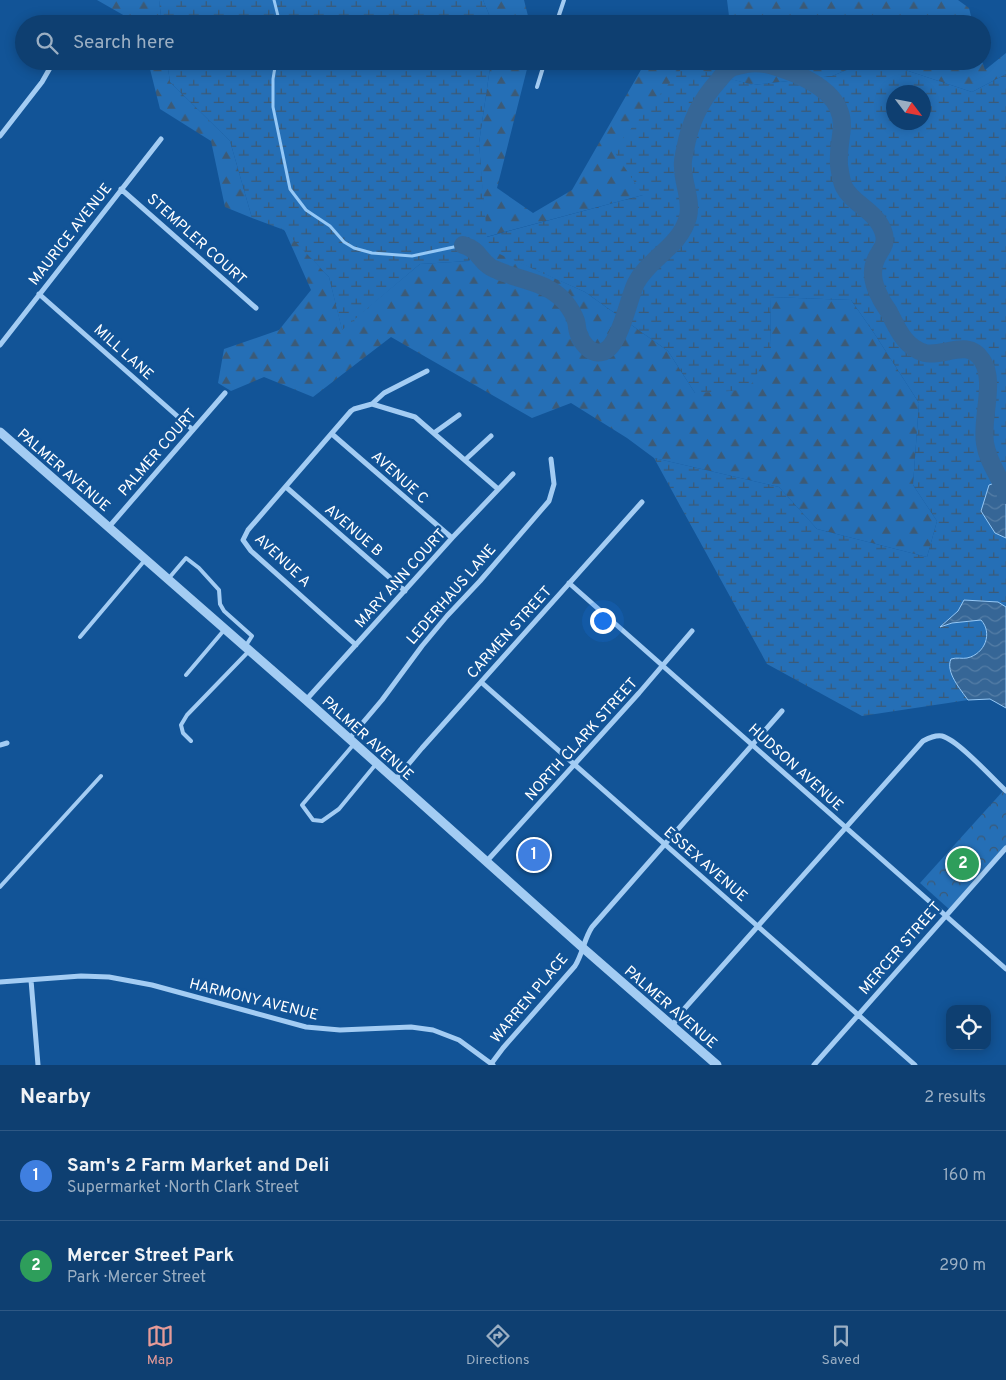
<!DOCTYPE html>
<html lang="en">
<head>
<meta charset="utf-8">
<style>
  :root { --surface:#0e3f71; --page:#174676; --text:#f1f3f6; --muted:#9bafc3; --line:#2e5884; --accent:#e69b98 }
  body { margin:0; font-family:Overpass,sans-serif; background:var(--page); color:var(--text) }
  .controls { position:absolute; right:15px; bottom:15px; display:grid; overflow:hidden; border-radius:10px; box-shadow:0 2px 12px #0003 }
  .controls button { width:45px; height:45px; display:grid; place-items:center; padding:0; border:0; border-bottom:1px solid var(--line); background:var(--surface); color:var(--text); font:25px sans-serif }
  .compass { position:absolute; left:886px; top:85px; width:45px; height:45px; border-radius:50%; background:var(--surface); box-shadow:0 2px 12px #0003; rotate:122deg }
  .you { position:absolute; left:602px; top:620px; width:18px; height:18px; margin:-12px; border:4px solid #fff; border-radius:50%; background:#1a73e8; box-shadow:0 0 0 8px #1a73e833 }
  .badge { display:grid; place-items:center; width:32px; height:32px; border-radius:50%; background:var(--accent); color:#fff; font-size:16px; font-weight:700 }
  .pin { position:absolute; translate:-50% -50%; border:2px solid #fff; box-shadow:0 1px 5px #0006 }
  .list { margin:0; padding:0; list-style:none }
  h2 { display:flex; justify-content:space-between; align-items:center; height:65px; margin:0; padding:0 20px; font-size:21px }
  h2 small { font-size:16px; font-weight:400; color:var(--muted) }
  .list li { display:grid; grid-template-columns:32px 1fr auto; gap:15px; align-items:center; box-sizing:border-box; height:90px; padding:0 20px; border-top:1px solid var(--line) }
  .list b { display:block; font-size:19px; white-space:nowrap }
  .list p { margin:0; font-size:16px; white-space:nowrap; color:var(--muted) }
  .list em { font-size:16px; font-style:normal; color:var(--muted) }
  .icon { flex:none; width:28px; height:28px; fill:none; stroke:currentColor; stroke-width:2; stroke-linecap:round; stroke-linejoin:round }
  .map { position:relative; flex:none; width:1006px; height:1065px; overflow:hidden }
  .search { position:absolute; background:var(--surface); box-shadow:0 2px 12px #0003; left:15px; right:15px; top:15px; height:55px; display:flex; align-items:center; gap:12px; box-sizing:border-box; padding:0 18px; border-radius:28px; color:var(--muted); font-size:19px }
  .sheet { height:245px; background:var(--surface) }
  nav { display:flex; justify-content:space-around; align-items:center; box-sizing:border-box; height:70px; border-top:1px solid var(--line); background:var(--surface); font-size:14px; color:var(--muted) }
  nav a { display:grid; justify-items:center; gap:2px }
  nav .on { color:var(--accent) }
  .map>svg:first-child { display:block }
  .forest { fill:url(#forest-firs) }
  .wetland { fill:url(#wetland-marsh); fill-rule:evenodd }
  .park { fill:url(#park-crowns) }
  .water { fill:url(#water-waves); stroke:#95c8f6 }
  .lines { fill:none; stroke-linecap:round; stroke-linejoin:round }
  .stream { stroke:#95c8f6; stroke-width:3 }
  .river { stroke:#366696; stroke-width:18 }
  .building { fill:#3b7ebf }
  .service { stroke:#a3ccf3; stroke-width:4 }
  .minor { stroke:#a3ccf3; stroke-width:5 }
  .tertiary { stroke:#a3ccf3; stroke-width:9 }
  .labels { text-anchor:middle; stroke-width:5; stroke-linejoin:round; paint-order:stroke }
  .street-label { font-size:15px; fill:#fff; stroke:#125497 }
</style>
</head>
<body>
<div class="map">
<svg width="1006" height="1065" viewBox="0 0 1006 1065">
  <defs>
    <pattern id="forest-firs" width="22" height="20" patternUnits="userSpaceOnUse" patternTransform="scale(1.25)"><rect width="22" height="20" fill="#256fb6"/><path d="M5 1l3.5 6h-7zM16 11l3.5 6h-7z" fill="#3c5a76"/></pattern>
    <pattern id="wetland-marsh" width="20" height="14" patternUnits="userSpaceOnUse" patternTransform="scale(1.25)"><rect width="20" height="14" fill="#256fb6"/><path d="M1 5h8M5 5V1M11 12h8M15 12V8" fill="none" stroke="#3c5a76"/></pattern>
    <pattern id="park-crowns" width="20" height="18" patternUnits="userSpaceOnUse" patternTransform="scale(1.25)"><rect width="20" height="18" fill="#256fb6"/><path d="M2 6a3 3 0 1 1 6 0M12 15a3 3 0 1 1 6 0" fill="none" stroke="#3c5a76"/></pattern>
    <pattern id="water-waves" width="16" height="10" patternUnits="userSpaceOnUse" patternTransform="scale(1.25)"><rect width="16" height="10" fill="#366696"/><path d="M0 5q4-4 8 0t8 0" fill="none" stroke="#547da6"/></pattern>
  </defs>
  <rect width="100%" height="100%" fill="#125497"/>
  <path class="forest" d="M 97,0 L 159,0 L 162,24 L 139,24 Z
    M 483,0 L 524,0 L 530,24 L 493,24 Z
    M 727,0 L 958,0 L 969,8 L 973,24 L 730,24 Z
    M 1006,53 L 1006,74 L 972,92 L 878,61 L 982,61 L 985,70 Z
    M 148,61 L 167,61 L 170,82 L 230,141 L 252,218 L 225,207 L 211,141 L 160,109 Z
    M 491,61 L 529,61 L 497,188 L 533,213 L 572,190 L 642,68 L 656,61 L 869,61 L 832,76 L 753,85 L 684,67 L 643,195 L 486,237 L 479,143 Z
    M 284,229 L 329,277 L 342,329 L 420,264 L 469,261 L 477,243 L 585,292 L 668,351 L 695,393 L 771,349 L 770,297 L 851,300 L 874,333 L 919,403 L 913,485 L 937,521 L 927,557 L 817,529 L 779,487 L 654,458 L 627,438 L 571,403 L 532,418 L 391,337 L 313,397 L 264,377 L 231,391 L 218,383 L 224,349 L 279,330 L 311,290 Z"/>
  <path class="wetland" d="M 159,0 L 483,0 L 493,24 L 162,24 Z
    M 167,61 L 491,61 L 479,143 L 487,237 L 643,195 L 613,150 L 684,66 L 753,85 L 832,76 L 869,61 L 878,61 L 972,92 L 1006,74 L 1006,479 L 989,485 L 995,533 L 1006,538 L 1006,607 C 982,591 960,609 942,626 L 952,623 L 981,620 C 993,633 985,655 967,658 C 963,659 958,658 954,658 L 950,671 L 968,700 L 862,716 L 767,664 L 654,458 L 779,487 L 817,529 L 927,557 L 937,521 L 913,485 L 919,403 L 874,333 L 851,300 L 770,297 L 771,349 L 748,390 L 695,393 L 668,351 L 585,292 L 477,244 L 469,261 L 420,264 L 342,330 L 329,277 L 284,230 L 252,218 L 230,141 L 170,82 ZM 894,92 L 924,92 L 924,122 L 894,122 Z"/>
  <path class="park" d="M 1003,791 L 1006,794 L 1006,846 L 950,910 L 920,883 Z"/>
  <path class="water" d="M 1006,479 L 1006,538 L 995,533 L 981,511 L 989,485 Z
    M 964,600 L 998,602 L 1006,607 L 1006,708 L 990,699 L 968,700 C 961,690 945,672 951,659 C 957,657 962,659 967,658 C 985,654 993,633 981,620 L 952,623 L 940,627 L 958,611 Z"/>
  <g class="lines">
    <path class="stream" d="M 274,0 L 280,24
      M 276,61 L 273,79 L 273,107 L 290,189 L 306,210 L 330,226 L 344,242 L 354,248 L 372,253 L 412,256 L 463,245"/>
    <path class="river" d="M 463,245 C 479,250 478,258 489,266 C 492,269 496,269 499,271 C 522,281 548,282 565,302 C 569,307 574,315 576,321 C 577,325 577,329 578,332 C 581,342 590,355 602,352 C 620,348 628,299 636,283 C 649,258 680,247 688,217 C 692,200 683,184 683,167 C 682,161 684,155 685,150 C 690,122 700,101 719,80 C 722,76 726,71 731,68 C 735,66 742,65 747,64 C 764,61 781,68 796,74 C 818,84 842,98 842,126 C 841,140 838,150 839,165 C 840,172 841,181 844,187 C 853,205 878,211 884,234 C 887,245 880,250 876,259 C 870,272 874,286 880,297 C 882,302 886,307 889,312 C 897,328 905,348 925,353 C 945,357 968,338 982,360 C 996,381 981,418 985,443 C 988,464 1001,477 1006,495"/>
  </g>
  <path class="building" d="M 534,839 L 549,853 L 546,857 L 547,858 L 535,872 L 518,857 Z"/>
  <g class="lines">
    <path class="service" d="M 556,24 L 564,0
      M 537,87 L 545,61
      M 169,578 L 186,558 L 199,568 L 219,590 L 220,604 L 224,611 L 252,636 L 245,647
      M 80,637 L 145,560
      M 186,675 L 225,629
      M 191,741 L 183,733 L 181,725 L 187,715 L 249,651
      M 354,744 L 302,805 L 313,820 L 322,821 L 339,809 L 376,764
      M 0,887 L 101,776"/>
    <path class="minor" d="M 0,136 L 42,82 L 54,61
      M 121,189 L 256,308
      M 39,294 L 193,430
      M 0,345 L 161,139
      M 372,404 L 415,417 L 498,489
      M 434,433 L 459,415
      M 332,434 L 452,538
      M 465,460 L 491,436
      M 286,487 L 405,591
      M 108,528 L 225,393
      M 569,583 L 1006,969
      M 356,645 L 251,551 L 243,540 L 248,530 L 351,411 L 354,409 L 372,404 L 384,393 L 427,371
      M 481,682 L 915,1065
      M 306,700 L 452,538 L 513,474
      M 349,739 L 382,700 L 422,646 L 447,616 L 480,581 L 549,501 L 554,484 L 551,459
      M 0,745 L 7,743
      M 395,780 L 422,748 L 642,502
      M 486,862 L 639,693 L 692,631
      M 31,980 L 38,1065
      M 0,982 L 81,976 L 109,977 L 152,985 L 306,1027 L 340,1030 L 411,1027 L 433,1030 L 459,1040 L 493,1065
      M 672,1026 L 685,1008 L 758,926 L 923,741 C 929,738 935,735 942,736 C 958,740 993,779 1006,791
      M 491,1064 L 503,1048 L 575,966 C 583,953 584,939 592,927 L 782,711
      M 814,1065 L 1006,848"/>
    <path class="tertiary" d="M 0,432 L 306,700 L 583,948 L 717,1065"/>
  </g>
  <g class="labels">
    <g class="street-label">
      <text transform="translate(70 234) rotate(-52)" y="5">MAURICE AVENUE</text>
      <text transform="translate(197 239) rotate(42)" y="5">STEMPLER COURT</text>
      <text transform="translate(124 352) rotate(42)" y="5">MILL LANE</text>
      <text transform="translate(157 452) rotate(-49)" y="5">PALMER COURT</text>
      <text transform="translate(64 470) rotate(41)" y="5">PALMER AVENUE</text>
      <text transform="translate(400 477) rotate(42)" y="5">AVENUE C</text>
      <text transform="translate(354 530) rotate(41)" y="5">AVENUE B</text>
      <text transform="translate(283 560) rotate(43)" y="5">AVENUE A</text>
      <text transform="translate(400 578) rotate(-48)" y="5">MARY ANN COURT</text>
      <text transform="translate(451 594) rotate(-49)" y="5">LEDERHAUS LANE</text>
      <text transform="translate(509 632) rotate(-48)" y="5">CARMEN STREET</text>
      <text transform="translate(368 738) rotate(42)" y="5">PALMER AVENUE</text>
      <text transform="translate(581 739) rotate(-48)" y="5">NORTH CLARK STREET</text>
      <text transform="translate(796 767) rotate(42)" y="5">HUDSON AVENUE</text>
      <text transform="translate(706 864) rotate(41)" y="5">ESSEX AVENUE</text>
      <text transform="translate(900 948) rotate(-49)" y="5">MERCER STREET</text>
      <text transform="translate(529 998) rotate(-50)" y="5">WARREN PLACE</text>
      <text transform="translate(254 999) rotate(14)" y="5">HARMONY AVENUE</text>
      <text transform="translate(671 1007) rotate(41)" y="5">PALMER AVENUE</text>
    </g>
  </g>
</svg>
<div class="controls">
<button><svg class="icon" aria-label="locate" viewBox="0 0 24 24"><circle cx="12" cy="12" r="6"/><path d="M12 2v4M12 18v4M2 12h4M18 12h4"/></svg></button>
</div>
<svg class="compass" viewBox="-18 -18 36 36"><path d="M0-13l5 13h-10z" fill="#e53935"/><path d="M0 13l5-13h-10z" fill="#9bafc3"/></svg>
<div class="you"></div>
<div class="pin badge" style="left:534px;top:855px;background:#3f7fe0">1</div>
<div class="pin badge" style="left:963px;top:864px;background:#2e9e5b">2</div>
<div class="search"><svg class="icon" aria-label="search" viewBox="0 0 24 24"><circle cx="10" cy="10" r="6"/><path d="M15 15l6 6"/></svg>Search here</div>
</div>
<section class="sheet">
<h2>Nearby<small>2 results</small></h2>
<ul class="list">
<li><span class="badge" style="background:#3f7fe0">1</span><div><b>Sam's 2 Farm Market and Deli</b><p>Supermarket · North Clark Street</p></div><em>160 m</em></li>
<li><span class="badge" style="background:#2e9e5b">2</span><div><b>Mercer Street Park</b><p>Park · Mercer Street</p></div><em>290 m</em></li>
</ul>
</section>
<nav>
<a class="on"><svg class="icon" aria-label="map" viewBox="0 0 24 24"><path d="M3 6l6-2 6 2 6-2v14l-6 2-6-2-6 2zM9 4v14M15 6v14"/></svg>Map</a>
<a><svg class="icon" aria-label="directions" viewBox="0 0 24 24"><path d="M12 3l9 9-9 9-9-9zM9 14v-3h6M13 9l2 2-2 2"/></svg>Directions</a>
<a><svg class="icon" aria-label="saved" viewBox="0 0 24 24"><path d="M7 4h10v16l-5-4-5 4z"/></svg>Saved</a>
</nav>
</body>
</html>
